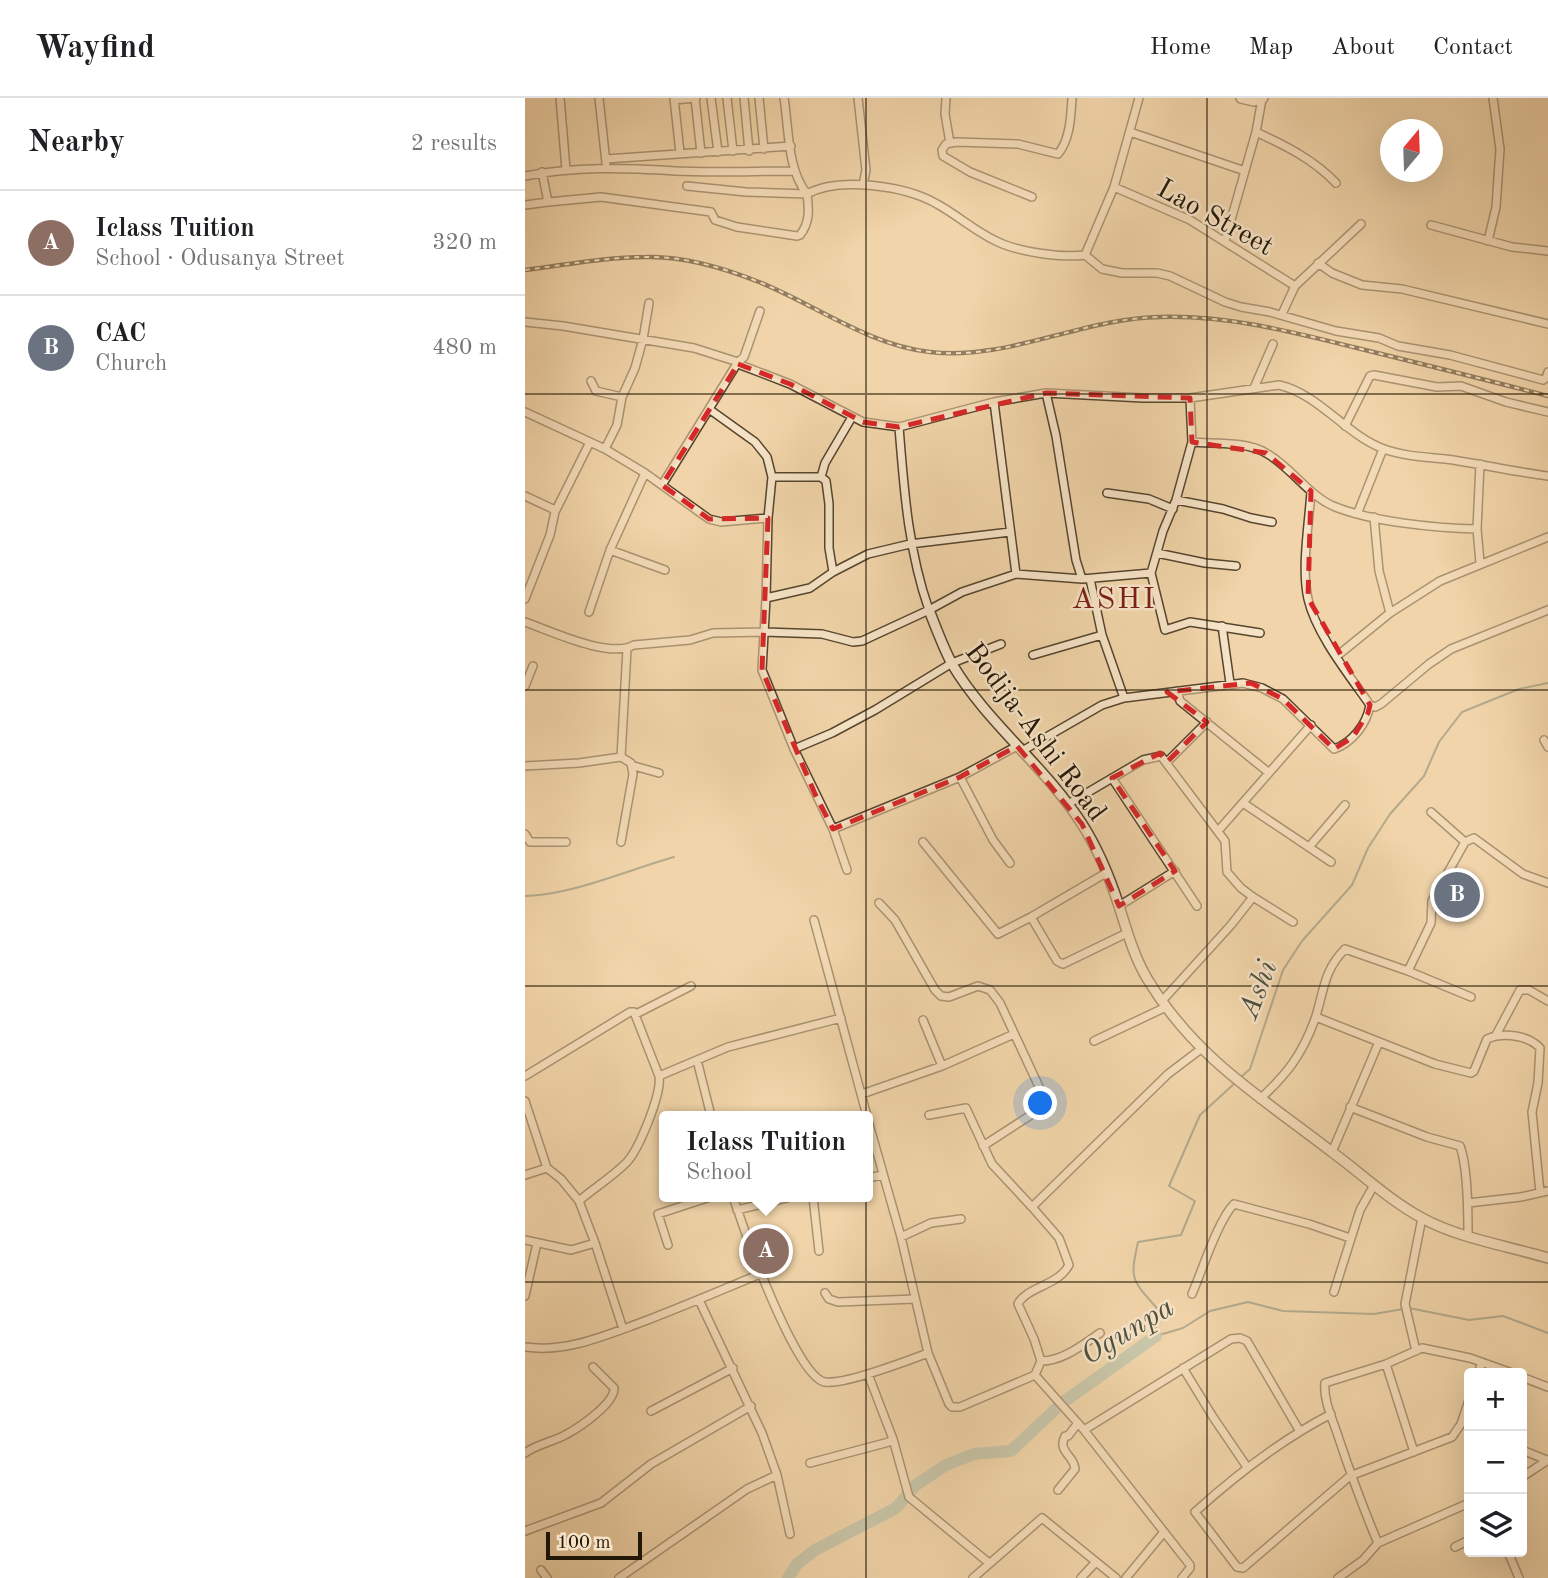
<!DOCTYPE html>
<html lang="en">
<head>
<meta charset="utf-8">
<style>
  :root { --surface:#fff; --page:#f6f6f6; --text:#202124; --muted:#757577; --line:#e0e0e0; --accent:#ea580c }
  body { margin:0; font-family:"Old Standard TT",serif; background:var(--page); color:var(--text) }
  .controls { position:absolute; right:21px; bottom:21px; display:grid; overflow:hidden; border-radius:7px; box-shadow:0 7px 28px #0002 }
  .controls button { width:63px; height:63px; display:grid; place-items:center; padding:0; border:0; border-bottom:2px solid var(--line); background:var(--surface); color:var(--text); font:35px sans-serif }
  .compass { position:absolute; left:855px; top:21px; width:63px; height:63px; border-radius:50%; background:var(--surface); box-shadow:0 7px 28px #0002; rotate:19deg }
  .scale { position:absolute; left:21px; bottom:18px; width:96px; box-sizing:border-box; padding-left:7px; border:4px solid #231705; border-top:0; font-size:19px; line-height:24px; white-space:nowrap; color:#231705; -webkit-text-stroke:5px #f6e3c7; paint-order:stroke }
  .you { position:absolute; left:516px; top:1006px; width:24px; height:24px; margin:-18px; border:5px solid #fff; border-radius:50%; background:#1a73e8; box-shadow:0 0 0 10px #1a73e833 }
  .badge { display:grid; place-items:center; width:46px; height:46px; border-radius:50%; background:var(--accent); color:#fff; font-size:23px; font-weight:700 }
  .pin { position:absolute; translate:-50% -50%; border:4px solid #fff; box-shadow:0 2px 7px #0006 }
  .popup { position:absolute; left:134px; top:1013px; width:214px; height:91px; box-sizing:border-box; display:grid; place-content:center; border-radius:7px; background:var(--surface); filter:drop-shadow(0 2px 5px #0005); font-size:23px; white-space:nowrap; color:var(--muted) }
  .popup b { font-size:26px; color:var(--text) }
  .popup::after { content:''; position:absolute; left:50%; top:100%; margin-left:-14px; border:14px solid transparent; border-top-color:var(--surface) }
  .list { margin:0; padding:0; list-style:none }
  h2 { display:flex; justify-content:space-between; align-items:center; height:91px; margin:0; padding:0 28px; font-size:30px }
  h2 small { font-size:23px; font-weight:400; color:var(--muted) }
  .list li { display:grid; grid-template-columns:46px 1fr auto; gap:21px; align-items:center; box-sizing:border-box; height:105px; padding:0 28px; border-top:2px solid var(--line) }
  .list b { display:block; font-size:26px; white-space:nowrap }
  .list p { margin:0; font-size:23px; white-space:nowrap; color:var(--muted) }
  .list em { font-size:23px; font-style:normal; color:var(--muted) }
  .icon { flex:none; width:38px; height:38px; fill:none; stroke:currentColor; stroke-width:2; stroke-linecap:round; stroke-linejoin:round }
  .map { position:relative; flex:none; width:1023px; height:1480px; overflow:hidden }
  header { display:flex; align-items:center; gap:42px; box-sizing:border-box; height:98px; padding:0 35px; background:var(--surface); border-bottom:2px solid var(--line) }
  header strong { font-size:33px }
  nav { display:flex; gap:38px; margin-inline-start:auto; font-size:24px }
  main { display:flex }
  aside { flex:1; background:var(--surface) }
  .map>svg:first-child { display:block }
  .lines { fill:none; stroke-linecap:round; stroke-linejoin:round }
  .stream { stroke:#6b7869; stroke-width:2 }
  .river { stroke:#9bb8ab; stroke-width:12 }
  .minor-casing { stroke:#56462e; stroke-width:10 }
  .tertiary-casing { stroke:#56462e; stroke-width:12 }
  .minor { stroke:#f6e3c7; stroke-width:7 }
  .tertiary { stroke:#f6e3c7; stroke-width:9 }
  .rail-casing { stroke:#231705; stroke-width:4.5 }
  .rail { stroke:#f6e3c7; stroke-width:2; stroke-dasharray:5; stroke-linecap:butt }
  .marked { fill:none; stroke:#d62828; stroke-width:5; stroke-dasharray:14 9; stroke-linejoin:round }
  .grid { fill:none; stroke:#231705; stroke-width:2; stroke-opacity:0.55 }
  .labels { text-anchor:middle; stroke-width:5; stroke-linejoin:round; paint-order:stroke }
  .street-label { font-size:28px; fill:#231705; stroke:#f6e3c7 }
  .neighbourhood-label { font-size:30px; letter-spacing:2px; fill:#7a1f14; stroke:#f6e3c7 }
  .water-label { font-size:30px; font-style:italic; fill:#4d4f3f; stroke:#f6e3c7 }
</style>
</head>
<body>
<header>
<strong>Wayfind</strong>
<nav><a>Home</a><a>Map</a><a>About</a><a>Contact</a></nav>
</header>
<main>
<aside>
<h2>Nearby<small>2 results</small></h2>
<ul class="list">
<li><span class="badge" style="background:#8d6e63">A</span><div><b>Iclass Tuition</b><p>School · Odusanya Street</p></div><em>320 m</em></li>
<li><span class="badge" style="background:#6b7280">B</span><div><b>CAC</b><p>Church</p></div><em>480 m</em></li>
</ul>
</aside>
<div class="map">
<svg width="1023" height="1480" viewBox="0 0 1023 1480">
  <rect width="100%" height="100%" fill="#f1d4a9"/>
  <filter id="stains"><feTurbulence type="fractalNoise" baseFrequency=".00286" numOctaves="4"/><feColorMatrix values="0 0 0 0 .2 0 0 0 0 .09 0 0 0 0 .02 0 0 0 .5 -.17"/></filter>
  <radialGradient id="worn" r=".72"><stop offset=".6" stop-color="#630" stop-opacity="0"/><stop offset="1" stop-color="#630" stop-opacity=".3"/></radialGradient>
  <g class="lines">
    <path class="stream" d="M 0,798 C 47,797 103,772 149,759
      M 716,979 L 725,971 L 758,872 L 777,843 L 827,787 L 843,750 L 865,716 L 899,678 L 914,644 L 937,614 L 994,591 L 1023,585
      M 710,985 L 675,1017 L 644,1088 L 670,1103 L 656,1137 L 613,1144 C 605,1181 606,1181 631,1209 L 631,1238 L 658,1230 L 685,1213 L 723,1204 L 758,1213 L 849,1216 L 878,1211
      M 884,1210 L 944,1222 L 978,1218 L 1023,1235"/>
    <path class="river" d="M 263,1480 L 272,1466 L 290,1452 L 371,1410 L 391,1387 L 421,1367 L 449,1356 L 486,1353 L 537,1305 L 631,1238"/>
    <defs>
      <path id="minor" d="M 35,0 L 41,71
        M 74,0 L 81,65
        M 149,0 L 155,55
        M 170,0 L 176,55
        M 186,0 L 193,54
        M 202,0 L 208,53
        M 219,0 L 224,53
        M 234,0 L 239,51
        M 259,0 C 264,31 262,71 282,96
        M 333,0 L 341,72 L 338,87
        M 421,0 L 420,16 L 425,45
        M 149,2 L 171,0
        M 605,34 L 720,73
        M 731,34 C 761,48 788,61 811,85
        M 81,61 L 266,48
        M 17,74 L 23,104 L 76,99 L 186,114 L 190,122 L 212,129 L 272,138 L 275,137 C 285,125 284,111 282,96 C 314,78 381,88 412,106 C 432,117 450,133 471,143 C 493,154 536,160 560,157 L 577,171 L 597,175 L 632,175 L 645,178 L 700,204 L 716,209 L 745,214 L 811,233 L 854,240 L 873,248 L 925,257 L 1018,282 L 1021,280 L 1023,274
        M 0,78 C 50,68 99,70 150,73 C 189,75 230,73 269,73
        M 162,88 L 221,94 L 282,96
        M 589,89 L 665,122 L 770,188
        M 507,99 L 445,74 L 418,58 L 417,52 L 421,46 L 431,44 L 493,46 L 533,56 C 545,42 546,18 547,0
        M 0,107 L 23,104
        M 906,127 L 987,149 L 1023,153
        M 700,143 L 731,34 L 737,1
        M 963,143 L 971,109 L 975,51 L 968,0
        M 560,157 L 589,89 L 614,0
        M 793,165 L 807,175 L 837,187 L 877,191 L 1023,226
        M 757,216 L 770,188 L 836,126
        M 0,224 L 38,228 L 169,250 L 213,264
        M 213,266 L 265,286 L 338,324 L 374,329 L 469,304 L 521,295 L 618,300 L 665,300 L 754,287 C 794,296 821,337 859,351 C 881,359 905,359 928,362 C 960,367 991,374 1023,378
        M 66,283 L 71,293 L 97,299
        M 729,290 L 748,246
        M 521,295 L 531,338 L 551,462 L 557,481
        M 665,300 L 667,344 L 651,402 L 638,433 L 626,475 L 640,532 L 665,524 L 735,535
        M 469,304 L 491,476
        M 184,311 L 230,344 L 242,359 L 247,379 L 243,420 L 241,500 L 237,572 L 269,651 L 308,731 L 322,772
        M 0,314 L 80,351 L 120,375 L 184,421 L 196,424 L 243,420
        M 820,328 L 845,278 L 849,277 L 912,289 L 936,288 L 981,304 L 1023,314
        M 374,329 C 379,391 383,452 404,512
        M 667,344 C 689,346 721,343 741,355 C 766,369 782,396 808,408 C 847,424 910,430 952,431
        M 80,351 L 92,327 L 97,299 L 110,270 L 118,241 L 124,205
        M 247,379 L 296,379 L 301,383 L 304,406 L 304,450 L 308,474
        M 296,379 L 300,365 L 327,319
        M 137,387 L 213,264 L 219,259 L 235,213
        M 582,395 L 624,401 L 648,411
        M 0,398 L 28,411 L 30,414 L 25,437 L 0,501
        M 651,402 L 698,411 L 726,420 L 747,424
        M 30,414 L 65,344
        M 833,414 L 858,351
        M 849,419 L 854,473 L 865,515
        M 85,452 L 140,472
        M 632,455 L 680,465 L 711,468
        M 955,465 L 952,431 L 955,366
        M 565,481 L 577,537 L 599,600
        M 241,500 L 285,490 L 308,474 L 343,456 L 385,446 L 485,434
        M 64,514 L 85,452 L 120,375
        M 0,524 C 26,533 84,561 109,547 L 165,542 L 188,535 L 240,534 L 297,536 L 328,544 L 337,543 L 404,512 L 437,494 L 491,476 L 557,481 L 626,475
        M 697,528 L 705,585
        M 508,557 L 577,537
        M 812,558 L 865,515 L 915,483 L 1023,439
        M 0,588 L 8,568
        M 652,593 L 655,603 L 743,674
        M 845,607 L 850,609 L 856,606 L 904,566 L 926,551 L 1023,512
        M 1019,642 L 1023,649
        M 269,651 L 307,635 L 350,612 L 427,565 L 476,546
        M 497,653 L 577,607 L 599,600 L 718,585 L 737,590 L 758,601 L 809,651 C 827,645 842,626 845,607 C 824,577 791,536 783,501 C 776,469 784,426 786,393
        M 642,664 L 682,624
        M 0,668 L 54,665 L 96,659
        M 109,668 L 134,675
        M 435,679 L 468,742 L 485,765
        M 587,680 L 672,808
        M 718,705 L 806,764
        M 543,706 L 618,662 L 636,658 L 700,743 L 702,774 L 716,790 L 728,799 L 706,827 L 637,903
        M 906,714 L 940,744 L 949,740 L 998,776 L 1023,785
        M 308,731 L 435,679 L 492,648
        M 693,733 L 786,627
        M 0,736 L 5,744 L 41,744
        M 96,744 L 108,676 L 106,665 L 96,659 L 102,551
        M 398,744 L 473,836 L 506,819 L 581,775
        M 784,749 L 820,707
        M 728,799 L 768,824
        M 354,805 L 370,822 L 410,892 L 416,898 L 424,899 L 453,888 L 465,892 L 475,905 L 516,993 L 516,1006 L 512,1013 L 458,1048
        M 594,808 L 650,773
        M 506,819 L 532,863 L 538,866 L 602,835
        M 289,822 L 342,1018
        M 883,873 L 906,825 L 907,803 L 940,744
        M 111,916 L 166,888
        M 791,919 L 910,966 L 946,975 L 949,973 L 962,941 C 978,934 1003,937 1015,950 L 1013,985 L 1007,1014 L 1015,1094
        M 398,922 L 417,968
        M 971,937 L 995,892 L 1004,892 L 1023,903
        M 569,943 L 641,909
        M 172,962 L 186,1018
        M 0,978 L 105,914 L 109,914 L 134,978
        M 337,996 L 417,968 L 489,936
        M 735,1001 C 762,976 777,957 790,921 C 799,894 798,873 820,851 L 883,873 L 946,899
        M 0,1003 L 22,1070 L 36,1081 L 54,1103 L 70,1145 L 98,1231
        M 825,1009 L 902,1039 L 935,1048 C 943,1070 943,1114 943,1137
        M 404,1017 L 441,1010 L 467,1066 L 507,1109
        M 243,1018 L 254,1018
        M 342,1019 L 376,1139 L 403,1255 L 424,1306 L 427,1309 L 435,1309 L 510,1277 L 516,1263
        M 807,1054 L 854,944
        M 0,1077 L 22,1070
        M 342,1080 L 358,1077
        M 208,1099 C 218,1129 271,1280 300,1284 C 319,1287 382,1263 403,1255
        M 288,1099 L 294,1153
        M 54,1103 C 69,1090 87,1079 101,1065 C 114,1052 137,995 134,978 L 203,949 L 316,920
        M 943,1105 L 996,1099 L 1023,1093
        M 212,1112 L 266,1099
        M 376,1139 L 406,1125 L 436,1121
        M 0,1142 L 46,1152 L 70,1145
        M 143,1147 L 133,1116 L 185,1099
        M 809,1194 L 835,1112 L 849,1087
        M 300,1195 L 304,1201 L 313,1204 L 390,1201
        M 667,1196 C 677,1173 693,1122 709,1106 L 784,1126 L 825,1140
        M 0,1198 L 12,1145
        M 174,1202 L 237,1335 L 252,1377 L 265,1436
        M 0,1249 C 42,1255 81,1237 120,1223 C 159,1208 197,1192 235,1176
        M 891,1253 L 880,1206 L 897,1120
        M 516,1263 L 509,1241 L 493,1206 C 501,1189 533,1188 544,1167 L 534,1140 L 507,1109 L 643,976 L 676,951
        M 516,1263 C 538,1263 557,1247 575,1235
        M 861,1266 L 889,1354
        M 658,1270 L 688,1319 L 722,1369
        M 953,1275 L 957,1264
        M 510,1277 L 559,1332 L 665,1467 L 665,1470 L 657,1480
        M 997,1279 L 1023,1289
        M 126,1313 L 208,1270
        M 806,1316 C 756,1342 712,1376 670,1414 L 712,1469 L 718,1470 L 825,1378 L 927,1339 L 936,1326 L 944,1302
        M 559,1332 L 706,1241 L 715,1240 L 722,1243 L 774,1332
        M 368,1341 L 384,1399 L 464,1465
        M 997,1352 L 1022,1362
        M 0,1355 C 12,1346 28,1344 42,1336 C 55,1329 90,1305 89,1290 L 68,1269
        M 285,1365 L 364,1344 L 368,1341 L 343,1276
        M 997,1379 L 1023,1362
        M 533,1392 L 550,1371 C 549,1357 532,1354 540,1338 L 543,1338 L 553,1325
        M 0,1433 L 76,1405 L 126,1366 L 226,1308
        M 853,1445 C 838,1410 825,1374 813,1338 C 808,1322 798,1302 800,1285 L 861,1266 L 897,1250 L 945,1260 L 987,1275
        M 930,1449 L 944,1442
        M 983,1454 L 994,1480
        M 16,1472 L 22,1480
        M 94,1480 L 222,1391 L 252,1377
        M 448,1480 L 517,1420 L 591,1480
        M 556,1480 L 570,1465
        M 601,1480 L 639,1434
        M 813,1480 L 838,1462 L 853,1445 L 944,1405"/>
      <path id="tertiary" d="M 716,0 L 729,3 L 738,0
        M 404,512 C 411,530 418,549 427,566 C 462,625 520,668 557,726 C 573,751 585,780 594,808 C 602,833 609,859 623,882 C 671,961 736,999 807,1054 C 837,1076 864,1102 897,1120 C 933,1140 983,1148 1023,1160"/>
    </defs>
    <use href="#minor" class="minor-casing"/>
    <use href="#tertiary" class="tertiary-casing"/>
    <use href="#minor" class="minor"/>
    <use href="#tertiary" class="tertiary"/>
    <defs>
      <path id="rail" d="M 0,172 C 40,167 81,159 121,159 C 159,158 199,170 234,184 C 291,207 343,247 405,254 C 483,263 557,220 635,219 C 701,217 764,233 828,249 C 893,265 958,281 1023,298"/>
    </defs>
    <use href="#rail" class="rail-casing"/>
    <use href="#rail" class="rail"/>
  </g>
  <path d="M0 0H1023V1480H0ZM 213,266 L 265,286 L 338,324 L 374,329 L 521,295 L 665,300 L 667,344 L 741,355 L 786,393 L 783,500 L 845,607 L 843,615 L 828,639 L 809,651 L 758,601 L 726,585 L 642,594 L 682,624 L 642,664 L 635,655 L 587,680 L 650,773 L 594,808 L 557,726 L 492,648 L 435,679 L 308,731 L 290,696 L 237,572 L 243,420 L 184,421 L 137,387 Z" fill="#f1d4a9" fill-opacity=".55" fill-rule="evenodd"/>
  <path class="marked" d="M 213,266 L 265,286 L 338,324 L 374,329 L 521,295 L 665,300 L 667,344 L 741,355 L 786,393 L 783,500 L 845,607 L 843,615 L 828,639 L 809,651 L 758,601 L 726,585 L 642,594 L 682,624 L 642,664 L 635,655 L 587,680 L 650,773 L 594,808 L 557,726 L 492,648 L 435,679 L 308,731 L 290,696 L 237,572 L 243,420 L 184,421 L 137,387 Z"/>
  <path class="grid" d="M 341,0 L 341,1480M 682,0 L 682,1480M 0,296 L 1023,296M 0,592 L 1023,592M 0,888 L 1023,888M 0,1184 L 1023,1184"/>
  <g class="labels">
    <g class="street-label">
      <text transform="translate(691 118) rotate(29)" y="10">Lao Street</text>
      <text transform="translate(512 633) rotate(53)" y="10">Bodija-Ashi Road</text>
    </g>
    <g class="neighbourhood-label">
      <text x="589" y="510">ASHI</text>
    </g>
    <g class="water-label">
      <text transform="translate(732 891) rotate(-69)" y="10">Ashi</text>
      <text transform="translate(602 1232) rotate(-31)" y="10">Ogunpa</text>
    </g>
  </g>
  <rect width="100%" height="100%" filter="url(#stains)"/>
  <rect width="100%" height="100%" fill="url(#worn)"/>
</svg>
<div class="controls">
<button>+</button>
<button>−</button>
<button><svg class="icon" aria-label="layers" viewBox="0 0 24 24"><path d="M12 4l9 5-9 5-9-5zM3 14l9 5 9-5"/></svg></button>
</div>
<svg class="compass" viewBox="-18 -18 36 36"><path d="M0-13l5 13h-10z" fill="#e53935"/><path d="M0 13l5-13h-10z" fill="#757577"/></svg>
<div class="scale">100 m</div>
<div class="you"></div>
<div class="pin badge" style="left:241px;top:1153px;background:#8d6e63">A</div>
<div class="popup"><b>Iclass Tuition</b>School</div>
<div class="pin badge" style="left:932px;top:797px;background:#6b7280">B</div>
</div>
</main>
</body>
</html>
